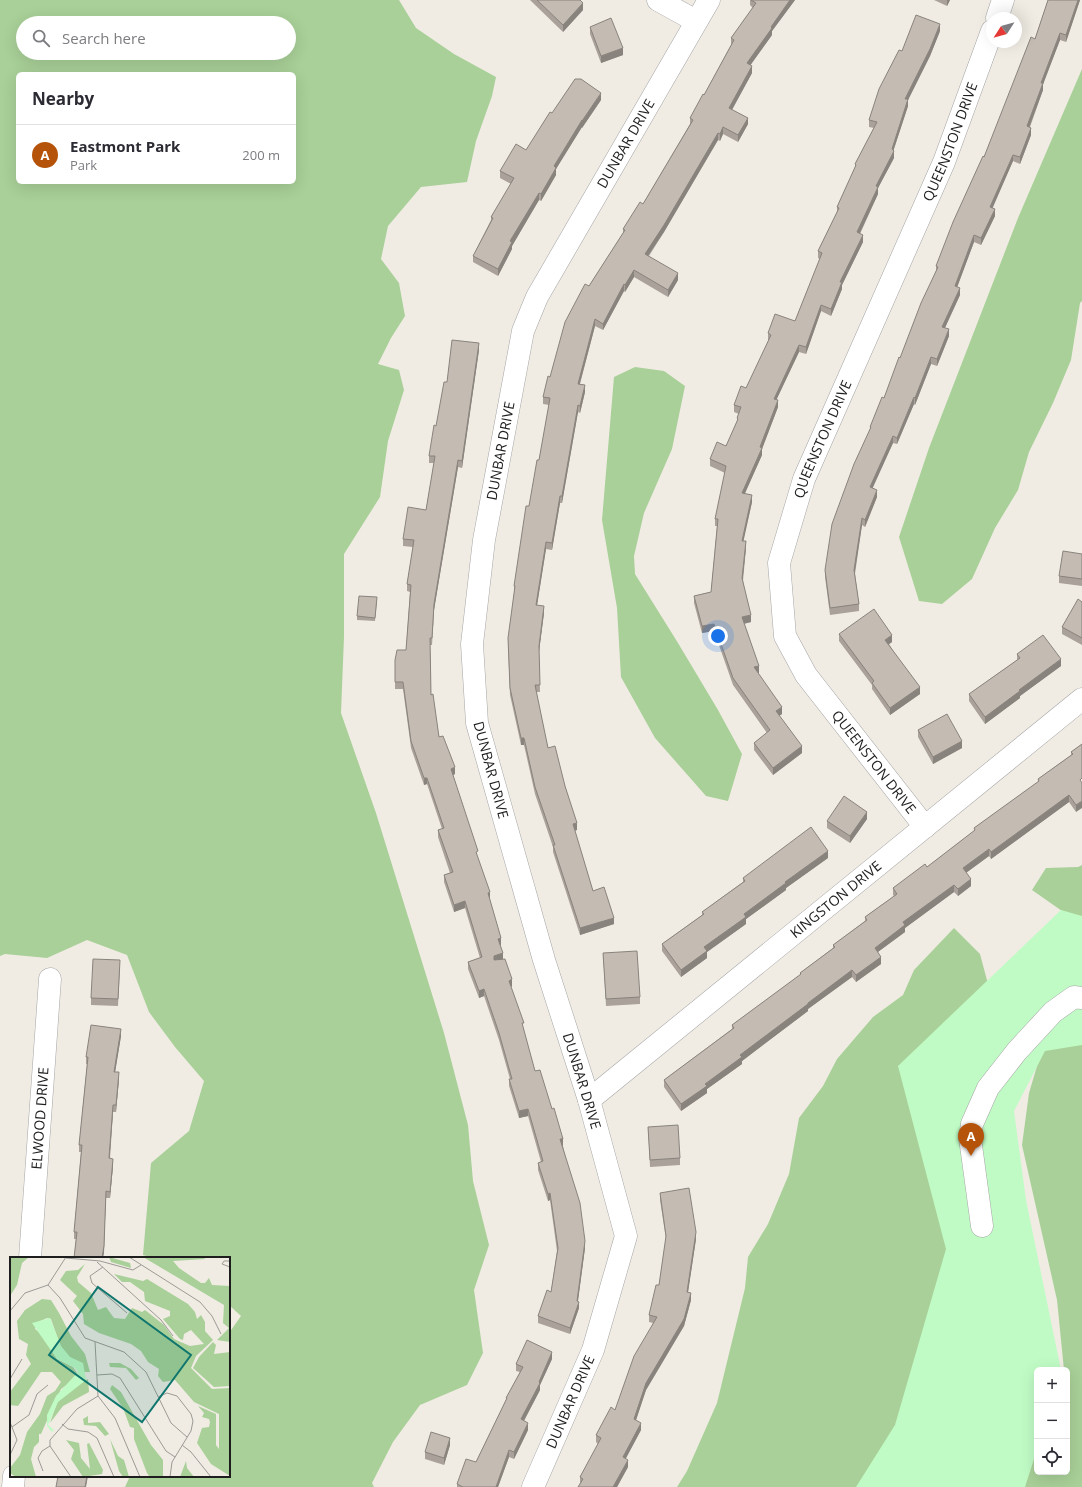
<!DOCTYPE html>
<html lang="en">
<head>
<meta charset="utf-8">
<style>
  :root { --surface:#fff; --page:#f7f7f7; --text:#2b2b33; --muted:#7c7c81; --line:#e1e1e2; --accent:#b45309 }
  body { margin:0; font-family:"Open Sans",sans-serif; background:var(--page); color:var(--text) }
  .controls { position:absolute; right:12px; bottom:12px; display:grid; overflow:hidden; border-radius:6px; box-shadow:0 4px 16px #0002 }
  .controls button { width:36px; height:36px; display:grid; place-items:center; padding:0; border:0; border-bottom:1px solid var(--line); background:var(--surface); color:var(--text); font:20px sans-serif }
  .compass { position:absolute; left:986px; top:12px; width:36px; height:36px; border-radius:50%; background:var(--surface); box-shadow:0 4px 16px #0002; rotate:234deg }
  .you { position:absolute; left:718px; top:636px; width:14px; height:14px; margin:-10px; border:3px solid #fff; border-radius:50%; background:#1a73e8; box-shadow:0 0 0 6px #1a73e833 }
  .badge { display:grid; place-items:center; width:26px; height:26px; border-radius:50%; background:var(--accent); color:#fff; font-size:13px; font-weight:700 }
  .pin { position:absolute; translate:-50% -33px; filter:drop-shadow(0 1px 2px #0008) }
  .pin::after { content:''; position:absolute; top:21px; width:14px; height:12px; background:inherit; clip-path:polygon(0 0,100% 0,50% 100%) }
  .list { margin:0; padding:0; list-style:none }
  h2 { display:flex; justify-content:space-between; align-items:center; height:52px; margin:0; padding:0 16px; font-size:17px }
  h2 small { font-size:13px; font-weight:400; color:var(--muted) }
  .list li { display:grid; grid-template-columns:26px 1fr auto; gap:12px; align-items:center; box-sizing:border-box; height:60px; padding:0 16px; border-top:1px solid var(--line) }
  .list b { display:block; font-size:15px; white-space:nowrap }
  .list p { margin:0; font-size:13px; white-space:nowrap; color:var(--muted) }
  .list em { font-size:13px; font-style:normal; color:var(--muted) }
  .icon { flex:none; width:22px; height:22px; fill:none; stroke:currentColor; stroke-width:2; stroke-linecap:round; stroke-linejoin:round }
  .map { position:relative; flex:none; width:1082px; height:1487px; overflow:hidden }
  .search { position:absolute; background:var(--surface); box-shadow:0 4px 16px #0002; left:16px; top:16px; width:280px; height:44px; display:flex; align-items:center; gap:10px; box-sizing:border-box; padding:0 14px; border-radius:22px; color:var(--muted); font-size:15px }
  .panel { position:absolute; background:var(--surface); box-shadow:0 4px 16px #0002; left:16px; top:72px; width:280px; height:112px; border-radius:6px }
  .map>svg:first-child { display:block }
  .forest { fill:#a9d098; fill-rule:evenodd }
  .park { fill:#c0fbc5 }
  .lines { fill:none; stroke-linecap:round; stroke-linejoin:round }
  .minor-casing { stroke:#a5a5a5; stroke-width:23 }
  .minor { stroke:#fff; stroke-width:22 }
  .wall { fill:#a9a19a }
  .shaded-wall { fill:#89837d }
  .building { fill:#c4bbb3; stroke:#89837d }
  .labels { text-anchor:middle; stroke-width:3; stroke-linejoin:round; paint-order:stroke }
  .street-label { font-size:14px; fill:#1e1e1e; stroke:#fff }
  .inset-road { fill:none; stroke:#9c9a95; stroke-width:1 }
  .view { fill:#0f766e; fill-opacity:0.15; stroke:#0f766e; stroke-width:2 }
  .inset-edge { fill:none; stroke:#1e1e1e; stroke-width:2 }
</style>
</head>
<body>
<div class="map">
<svg width="1082" height="1487" viewBox="0 0 1082 1487">
  <rect width="100%" height="100%" fill="#f0ece4"/>
  <path class="forest" d="M 0,0 L 399,0 L 416,28 L 454,54 L 496,77 L 492,96 L 476,141 L 467,182 L 421,187 L 388,226 L 381,259 L 399,283 L 405,316 L 391,338 L 378,364 L 399,370 L 404,390 L 388,441 L 380,497 L 344,554 L 344,637 L 341,713 L 376,813 L 444,1033 L 468,1125 L 473,1181 L 489,1245 L 474,1290 L 483,1353 L 467,1385 L 420,1405 L 393,1442 L 372,1483 L 374,1487 L 125,1487 L 130,1476 L 229,1476 L 229,1333 L 241,1316 L 229,1305 L 229,1258 L 153,1258 L 143,1255 L 151,1163 L 189,1131 L 204,1081 L 175,1047 L 149,1012 L 127,955 L 87,940 L 47,958 L 5,954 L 0,956 ZM 23,23 L 289,23 L 289,53 L 23,53 ZM 18,74 L 294,74 L 294,182 L 18,182 Z
    M 1082,69 L 1082,301 L 1080,303 L 1071,360 L 1053,403 L 1029,452 L 1018,490 L 995,528 L 972,579 L 942,604 L 919,601 L 899,537 L 929,448 L 1018,218 Z
    M 635,367 L 664,371 L 685,386 L 672,449 L 644,513 L 634,556 L 635,574 L 678,643 L 718,710 L 742,754 L 728,801 L 706,796 L 655,738 L 621,677 L 617,608 L 602,520 L 614,377 Z
    M 1082,865 L 1082,925 L 1032,890 L 1046,868 L 1078,867 Z
    M 954,928 L 980,954 L 988,984 L 958,1257 L 928,1360 L 868,1487 L 677,1487 L 687,1471 L 717,1403 L 745,1288 L 748,1257 L 768,1224 L 789,1174 L 799,1118 L 823,1086 L 837,1059 L 873,1017 L 903,995 L 914,970 Z
    M 1082,1012 L 1082,1487 L 1008,1487 L 1037,1423 L 1037,1472 L 1067,1472 L 1067,1370 L 1064,1370 L 1057,1300 L 1022,1145 L 1029,1093 L 1048,1029 Z"/>
  <path class="park" d="M 1061,910 L 1082,916 L 1082,1045 L 1045,1051 L 1014,1111 L 1026,1200 L 1061,1370 L 1037,1370 L 1037,1450 L 1025,1487 L 856,1487 L 895,1425 L 946,1249 L 898,1066 Z"/>
  <g class="lines">
    <defs>
      <g id="minor">
        <path d="M 658,0 L 696,21"/>
        <path d="M 997,18 L 1003,0"/>
        <path id="s1" d="M 925,827 L 806,675 L 785,636 L 779,563 L 804,479 L 944,162 L 992,31"/>
        <path id="s2" d="M 589,1100 L 1082,699"/>
        <path d="M 982,1226 L 970,1138 L 972,1124 L 988,1088 L 1017,1051 L 1053,1012 L 1074,997 L 1082,998"/>
        <path id="s3" d="M 30,1258 L 50,979"/>
        <path d="M 13,1487 L 14,1476"/>
        <path id="s4" d="M 533,1487 L 593,1350 L 626,1236 L 589,1100 L 544,960 L 477,723 L 472,644 L 484,540 L 523,331 L 537,297 L 709,0"/>
      </g>
    </defs>
    <use href="#minor" class="minor-casing"/>
    <use href="#minor" class="minor"/>
  </g>
  <path class="wall" d="M 530,0 L 580,0 L 583,10 L 563,32 Z
    M 750,0 L 795,0 L 772,31 L 772,35 L 750,65 L 752,73 L 732,110 L 748,124 L 738,142 L 723,134 L 720,141 L 718,140 L 664,232 L 649,256 L 678,280 L 668,297 L 634,277 L 625,292 L 624,291 L 603,330 L 595,326 L 580,384 L 585,392 L 580,413 L 578,412 L 562,503 L 560,503 L 552,550 L 546,549 L 537,605 L 544,613 L 539,651 L 540,692 L 536,692 L 548,748 L 565,786 L 577,830 L 574,831 L 593,891 L 614,924 L 580,935 L 553,852 L 553,847 L 535,794 L 524,745 L 521,745 L 510,695 L 508,645 L 514,593 L 514,586 L 529,506 L 539,460 L 549,405 L 543,404 L 543,397 L 550,377 L 589,286 L 623,233 L 623,229 L 643,204 L 690,124 L 690,118 L 704,95 L 731,45 L 731,38 L 753,8 L 750,5 Z
    M 934,0 L 950,0 L 947,6 Z
    M 1048,0 L 1080,0 L 1066,42 L 1060,40 L 1043,83 L 1043,90 L 1030,127 L 1031,135 L 1020,164 L 1013,161 L 992,208 L 995,216 L 981,245 L 974,242 L 957,287 L 960,295 L 945,328 L 949,336 L 937,366 L 931,364 L 915,405 L 914,404 L 897,444 L 893,443 L 872,488 L 877,497 L 865,527 L 862,525 L 855,574 L 859,604 L 859,611 L 830,615 L 825,577 L 825,570 L 870,429 L 870,427 L 884,398 L 936,271 L 936,266 L 984,157 L 1035,39 Z
    M 590,27 L 623,55 L 601,63 L 590,34 Z
    M 940,31 L 930,56 L 908,100 L 908,106 L 893,151 L 894,158 L 878,188 L 878,194 L 860,234 L 863,242 L 842,285 L 842,289 L 831,316 L 821,311 L 806,354 L 799,352 L 776,400 L 778,407 L 762,449 L 762,455 L 745,493 L 752,502 L 743,541 L 746,548 L 743,581 L 751,622 L 744,624 L 759,673 L 758,673 L 782,714 L 779,716 L 802,753 L 773,775 L 754,750 L 754,743 L 767,733 L 733,685 L 714,631 L 702,633 L 694,603 L 694,596 L 711,592 L 717,526 L 715,526 L 715,519 L 725,473 L 710,466 L 710,459 L 726,446 L 737,421 L 737,418 L 739,414 L 734,412 L 734,405 L 746,388 L 769,341 L 768,340 L 768,333 L 795,321 L 820,259 L 818,258 L 818,251 L 837,212 L 837,207 L 855,168 L 855,164 L 874,128 L 869,127 L 869,120 L 902,51 Z
    M 601,100 L 582,128 L 582,127 L 556,169 L 556,175 L 541,201 L 539,200 L 512,246 L 512,249 L 498,276 L 473,262 L 473,256 L 491,220 L 491,217 L 511,184 L 500,178 L 500,171 L 526,150 L 552,113 Z
    M 479,350 L 462,468 L 458,467 L 434,610 L 432,645 L 430,645 L 431,695 L 439,737 L 455,774 L 453,775 L 490,899 L 490,900 L 501,945 L 500,945 L 503,959 L 512,986 L 511,987 L 535,1071 L 563,1146 L 585,1248 L 578,1301 L 579,1308 L 570,1334 L 538,1323 L 538,1316 L 551,1292 L 557,1251 L 550,1200 L 548,1201 L 538,1170 L 538,1163 L 541,1162 L 528,1116 L 519,1118 L 509,1086 L 509,1079 L 510,1079 L 499,1040 L 484,996 L 479,998 L 468,969 L 468,962 L 480,958 L 465,908 L 454,912 L 444,882 L 444,875 L 450,873 L 438,837 L 438,830 L 442,829 L 427,784 L 424,785 L 411,748 L 403,689 L 395,689 L 395,660 L 406,650 L 410,592 L 407,591 L 407,584 L 413,547 L 403,546 L 403,539 L 426,510 L 434,463 L 429,463 L 429,456 L 447,382 Z
    M 1082,554 L 1082,586 L 1059,583 L 1059,576 Z
    M 377,601 L 375,621 L 357,620 L 357,616 Z
    M 1082,602 L 1082,645 L 1062,634 L 1062,627 Z
    M 839,634 L 892,642 L 889,644 L 920,694 L 890,715 L 872,689 L 872,685 L 839,641 Z
    M 1017,654 L 1061,666 L 1020,696 L 1020,698 L 985,724 L 969,701 L 969,694 L 1017,660 Z
    M 918,730 L 962,748 L 933,764 L 918,737 Z
    M 1082,744 L 1076,812 L 1069,802 L 991,859 L 989,856 L 966,873 L 971,886 L 958,896 L 954,892 L 905,928 L 905,932 L 878,952 L 881,964 L 856,982 L 852,977 L 808,1009 L 808,1011 L 742,1061 L 742,1064 L 707,1089 L 707,1093 L 681,1111 L 664,1087 L 664,1080 L 732,1029 L 732,1025 L 800,975 L 800,973 L 833,948 L 833,945 L 865,921 L 865,917 L 894,896 L 893,895 L 893,888 L 927,867 L 974,831 L 974,828 L 1038,782 L 1038,779 L 1071,755 L 1071,752 Z
    M 867,819 L 850,843 L 827,828 L 827,821 Z
    M 828,858 L 786,888 L 786,890 L 746,919 L 746,924 L 707,952 L 707,958 L 681,977 L 662,951 L 662,944 L 702,915 L 702,912 L 743,882 L 743,878 Z
    M 603,953 L 640,997 L 640,1004 L 606,1006 Z
    M 120,967 L 118,1006 L 91,1005 L 91,998 Z
    M 121,1036 L 115,1072 L 119,1079 L 116,1112 L 113,1112 L 110,1159 L 113,1166 L 110,1198 L 106,1198 L 103,1258 L 74,1258 L 76,1239 L 74,1239 L 74,1232 L 81,1152 L 79,1152 L 79,1145 L 87,1064 L 86,1064 L 86,1057 Z
    M 648,1127 L 680,1158 L 680,1165 L 650,1167 Z
    M 660,1193 L 696,1239 L 688,1292 L 691,1300 L 684,1326 L 646,1390 L 636,1420 L 641,1430 L 625,1459 L 628,1467 L 617,1487 L 578,1487 L 580,1484 L 580,1477 L 598,1444 L 596,1442 L 596,1435 L 615,1410 L 653,1323 L 649,1322 L 649,1315 L 659,1285 L 666,1239 L 660,1200 Z
    M 552,1359 L 540,1385 L 540,1390 L 524,1421 L 528,1430 L 514,1459 L 509,1457 L 498,1487 L 457,1487 L 457,1484 L 476,1462 L 506,1400 L 506,1398 L 520,1372 L 516,1371 L 516,1364 Z
    M 450,1445 L 444,1465 L 425,1459 L 425,1452 Z"/>
  <path class="shaded-wall" d="M 790,0 L 795,0 L 772,31 L 772,35 L 747,70 L 747,63 L 771,27 Z
    M 947,0 L 950,0 L 947,6 Z
    M 1078,0 L 1080,0 L 1066,42 L 1066,35 Z
    M 583,3 L 583,10 L 563,32 L 563,25 Z
    M 940,24 L 940,31 L 930,56 L 908,100 L 908,106 L 893,152 L 894,151 L 894,158 L 878,188 L 878,194 L 857,239 L 857,232 L 876,186 L 892,149 L 905,99 Z
    M 1060,33 L 1060,40 L 1041,90 L 1041,83 Z
    M 623,48 L 623,55 L 601,63 L 601,56 Z
    M 752,66 L 752,73 L 729,115 L 729,108 Z
    M 1043,83 L 1043,90 L 1027,133 L 1027,126 Z
    M 601,93 L 601,100 L 582,128 L 582,121 Z
    M 748,118 L 748,124 L 738,142 L 738,135 Z
    M 582,120 L 582,127 L 556,169 L 556,175 L 541,201 L 541,194 L 554,166 Z
    M 723,127 L 723,134 L 720,141 L 720,134 Z
    M 1031,128 L 1031,135 L 1020,164 L 1020,157 Z
    M 718,133 L 718,140 L 664,232 L 645,260 L 645,254 Z
    M 1013,155 L 1013,161 L 990,214 L 990,207 Z
    M 539,193 L 539,200 L 512,246 L 512,249 L 498,276 L 498,269 L 510,241 Z
    M 995,209 L 995,216 L 981,245 L 981,238 Z
    M 863,235 L 863,242 L 842,285 L 842,289 L 831,316 L 831,309 L 840,282 Z
    M 974,235 L 974,242 L 955,293 L 955,286 Z
    M 634,270 L 634,277 L 625,292 L 625,285 Z
    M 678,273 L 678,280 L 668,297 L 668,290 Z
    M 624,284 L 624,291 L 603,330 L 603,324 Z
    M 960,288 L 960,295 L 942,334 L 942,327 Z
    M 821,305 L 821,311 L 806,354 L 806,347 Z
    M 595,319 L 595,326 L 578,390 L 578,384 Z
    M 949,329 L 949,336 L 937,366 L 937,359 Z
    M 479,343 L 479,350 L 462,468 L 462,461 Z
    M 799,345 L 799,352 L 774,405 L 774,399 Z
    M 931,357 L 931,364 L 915,405 L 915,398 Z
    M 585,385 L 585,392 L 580,413 L 580,406 Z
    M 914,397 L 914,404 L 897,444 L 897,438 Z
    M 778,400 L 778,407 L 762,449 L 762,455 L 742,500 L 742,493 Z
    M 578,405 L 578,412 L 562,503 L 562,496 Z
    M 893,436 L 893,443 L 870,494 L 870,487 Z
    M 458,460 L 458,467 L 434,610 L 432,645 L 434,604 Z
    M 877,490 L 877,497 L 865,527 L 865,520 Z
    M 752,495 L 752,502 L 742,548 L 742,541 Z
    M 560,496 L 560,503 L 552,550 L 552,543 Z
    M 862,518 L 862,525 L 854,577 L 854,570 Z
    M 746,541 L 746,548 L 742,585 L 742,578 Z
    M 546,542 L 546,549 L 536,612 L 536,605 Z
    M 544,606 L 544,613 L 539,652 L 539,646 Z
    M 751,615 L 751,622 L 742,624 L 742,617 Z
    M 714,624 L 714,631 L 702,633 L 702,626 Z
    M 892,635 L 892,642 L 885,647 L 885,640 Z
    M 1061,659 L 1061,666 L 1020,696 L 1020,698 L 985,724 L 985,717 L 1019,690 Z
    M 759,666 L 759,673 L 754,674 L 754,667 Z
    M 920,687 L 920,694 L 890,715 L 890,708 Z
    M 782,707 L 782,714 L 776,718 L 776,711 Z
    M 521,738 L 524,738 L 524,745 L 521,745 Z
    M 962,741 L 962,748 L 933,764 L 933,757 Z
    M 802,746 L 802,753 L 773,775 L 773,768 Z
    M 455,767 L 455,774 L 451,776 L 451,769 Z
    M 424,778 L 427,778 L 427,784 L 424,785 Z
    M 1069,795 L 1069,802 L 991,859 L 991,852 Z
    M 1082,801 L 1082,808 L 1076,812 L 1076,805 Z
    M 867,812 L 867,819 L 850,843 L 850,836 Z
    M 577,823 L 577,830 L 573,831 L 573,824 Z
    M 989,849 L 989,856 L 963,875 L 963,868 Z
    M 828,851 L 828,858 L 786,888 L 786,890 L 746,919 L 746,924 L 707,952 L 707,958 L 681,977 L 681,970 L 704,947 L 744,914 L 785,882 Z
    M 971,879 L 971,886 L 958,896 L 958,889 Z
    M 954,885 L 954,892 L 905,928 L 905,932 L 875,954 L 875,948 L 903,922 Z
    M 490,892 L 490,899 L 488,900 L 488,893 Z
    M 465,901 L 465,908 L 454,912 L 454,905 Z
    M 614,918 L 614,924 L 580,935 L 580,928 Z
    M 501,938 L 501,945 L 498,946 L 498,939 Z
    M 503,953 L 503,960 L 494,963 L 494,956 Z
    M 881,957 L 881,964 L 856,982 L 856,975 Z
    M 852,970 L 852,977 L 808,1009 L 808,1011 L 742,1061 L 742,1064 L 707,1089 L 707,1093 L 681,1111 L 681,1104 L 705,1084 L 740,1055 L 808,1003 Z
    M 512,979 L 512,986 L 509,988 L 509,981 Z
    M 484,989 L 484,996 L 479,998 L 479,991 Z
    M 121,1029 L 121,1036 L 114,1079 L 114,1072 Z
    M 119,1072 L 119,1079 L 116,1112 L 116,1105 Z
    M 113,1105 L 113,1112 L 109,1165 L 109,1158 Z
    M 528,1109 L 528,1116 L 519,1118 L 519,1111 Z
    M 560,1139 L 563,1139 L 563,1146 L 560,1146 Z
    M 113,1159 L 113,1166 L 110,1198 L 110,1192 Z
    M 106,1191 L 104,1253 L 103,1258 L 102,1258 Z
    M 550,1193 L 550,1200 L 548,1201 L 548,1194 Z
    M 696,1232 L 696,1239 L 687,1299 L 687,1292 Z
    M 585,1241 L 585,1248 L 577,1308 L 577,1301 Z
    M 691,1293 L 691,1300 L 684,1326 L 646,1390 L 634,1426 L 634,1419 L 646,1383 Z
    M 579,1302 L 579,1308 L 570,1334 L 570,1328 Z
    M 552,1352 L 552,1359 L 540,1385 L 540,1390 L 521,1426 L 521,1419 L 539,1382 Z
    M 528,1423 L 528,1430 L 514,1459 L 514,1452 Z
    M 641,1423 L 641,1430 L 623,1464 L 623,1457 Z
    M 450,1438 L 450,1445 L 444,1465 L 444,1458 Z
    M 509,1450 L 509,1457 L 498,1487 L 496,1487 Z
    M 628,1460 L 628,1467 L 617,1487 L 613,1487 Z
    M 87,1476 L 88,1476 L 86,1487 L 85,1487 Z"/>
  <path class="building" d="M 537,0 L 580,0 L 583,3 L 563,25 Z
    M 751,0 L 790,0 L 771,27 L 772,28 L 747,63 L 752,66 L 729,108 L 748,118 L 738,135 L 723,127 L 720,134 L 718,133 L 664,225 L 645,254 L 678,273 L 668,290 L 634,270 L 625,285 L 624,284 L 603,324 L 595,319 L 578,384 L 585,385 L 580,406 L 578,405 L 562,496 L 560,496 L 552,543 L 546,542 L 536,605 L 544,606 L 539,646 L 540,685 L 535,685 L 548,748 L 555,746 L 565,786 L 577,823 L 573,824 L 593,891 L 604,887 L 614,918 L 580,928 L 553,845 L 555,845 L 535,787 L 524,738 L 521,738 L 510,688 L 508,638 L 515,586 L 514,586 L 526,506 L 529,506 L 537,460 L 539,460 L 550,398 L 543,397 L 548,376 L 550,377 L 565,322 L 585,284 L 589,286 L 625,230 L 623,229 L 640,202 L 643,204 L 665,167 L 693,120 L 690,118 L 703,94 L 704,95 L 734,40 L 731,38 L 756,3 Z
    M 1048,0 L 1078,0 L 1066,35 L 1060,33 L 1041,83 L 1043,83 L 1027,126 L 1031,128 L 1020,157 L 1013,155 L 990,207 L 995,209 L 981,238 L 974,235 L 955,286 L 960,288 L 942,327 L 949,329 L 937,359 L 931,357 L 915,398 L 914,397 L 897,438 L 893,436 L 870,487 L 877,490 L 865,520 L 862,518 L 854,570 L 859,604 L 830,608 L 825,570 L 832,524 L 854,464 L 871,427 L 870,427 L 882,397 L 884,398 L 899,357 L 900,358 L 921,303 L 938,267 L 936,266 L 953,222 L 983,156 L 984,157 L 1031,37 L 1035,39 Z
    M 916,15 L 940,24 L 930,49 L 905,99 L 908,99 L 892,149 L 894,151 L 876,186 L 878,187 L 857,232 L 863,235 L 840,282 L 842,282 L 831,309 L 821,305 L 806,347 L 799,345 L 774,399 L 778,400 L 760,447 L 762,448 L 742,493 L 752,495 L 742,541 L 746,541 L 742,578 L 751,615 L 742,617 L 759,666 L 754,667 L 782,707 L 776,711 L 802,746 L 773,768 L 754,743 L 770,730 L 733,678 L 714,624 L 702,626 L 694,596 L 711,592 L 718,519 L 715,519 L 726,466 L 710,459 L 717,442 L 726,446 L 738,419 L 737,418 L 741,407 L 734,405 L 741,386 L 746,388 L 771,335 L 768,333 L 775,314 L 795,321 L 822,253 L 818,251 L 839,208 L 837,207 L 856,165 L 855,164 L 877,122 L 869,120 L 879,89 L 899,50 L 902,51 Z
    M 611,18 L 623,48 L 601,56 L 590,27 Z
    M 575,79 L 581,79 L 601,93 L 582,121 L 582,120 L 554,166 L 556,168 L 541,194 L 539,193 L 510,241 L 512,242 L 498,269 L 473,256 L 493,218 L 491,217 L 514,178 L 500,171 L 516,144 L 526,150 L 550,112 L 552,113 Z
    M 452,340 L 479,343 L 462,461 L 458,460 L 434,604 L 432,638 L 430,638 L 431,695 L 433,694 L 439,737 L 443,736 L 455,767 L 451,769 L 478,851 L 476,852 L 490,892 L 488,893 L 501,938 L 498,939 L 503,953 L 494,956 L 494,960 L 505,959 L 512,979 L 509,981 L 524,1023 L 522,1023 L 535,1071 L 540,1070 L 552,1109 L 554,1108 L 563,1139 L 560,1139 L 580,1203 L 585,1241 L 577,1301 L 579,1302 L 570,1328 L 538,1316 L 547,1290 L 551,1292 L 558,1248 L 550,1193 L 548,1194 L 538,1163 L 543,1161 L 528,1109 L 519,1111 L 509,1079 L 512,1079 L 499,1033 L 484,989 L 479,991 L 468,962 L 482,957 L 465,901 L 454,905 L 444,875 L 453,872 L 438,830 L 444,828 L 427,778 L 424,778 L 411,741 L 403,682 L 395,682 L 395,660 L 397,650 L 406,650 L 411,585 L 407,584 L 414,540 L 403,539 L 408,507 L 426,510 L 435,456 L 429,456 L 434,425 L 436,426 L 444,382 L 447,382 Z
    M 1063,551 L 1082,554 L 1082,579 L 1059,576 Z
    M 359,596 L 377,597 L 375,618 L 357,616 Z
    M 1078,599 L 1082,602 L 1082,638 L 1062,627 Z
    M 874,609 L 892,635 L 885,640 L 920,687 L 890,708 L 872,683 L 874,681 L 839,634 Z
    M 1043,635 L 1061,659 L 1019,690 L 1020,691 L 985,717 L 969,694 L 1020,658 L 1017,654 Z
    M 947,714 L 962,741 L 933,757 L 918,730 Z
    M 1082,744 L 1082,778 L 1080,780 L 1082,783 L 1082,801 L 1076,805 L 1069,795 L 991,852 L 989,849 L 963,868 L 971,879 L 958,889 L 954,885 L 903,922 L 905,925 L 875,948 L 881,957 L 856,975 L 852,970 L 808,1003 L 808,1004 L 740,1055 L 742,1057 L 705,1084 L 707,1086 L 681,1104 L 664,1080 L 734,1028 L 732,1025 L 801,974 L 800,973 L 835,947 L 833,945 L 867,920 L 865,917 L 897,894 L 893,888 L 925,864 L 927,867 L 975,830 L 974,828 L 1039,781 L 1038,779 L 1073,754 L 1071,752 Z
    M 844,796 L 867,812 L 850,836 L 827,821 Z
    M 811,827 L 828,851 L 785,882 L 786,883 L 744,914 L 746,917 L 704,947 L 707,951 L 681,970 L 662,944 L 704,914 L 702,912 L 745,881 L 743,878 Z
    M 637,951 L 640,997 L 606,999 L 603,953 Z
    M 93,959 L 120,960 L 118,999 L 91,998 Z
    M 91,1025 L 121,1029 L 114,1072 L 119,1072 L 116,1105 L 113,1105 L 109,1158 L 113,1159 L 110,1192 L 106,1191 L 104,1246 L 102,1258 L 74,1258 L 77,1232 L 74,1232 L 82,1145 L 79,1145 L 88,1057 L 86,1057 Z
    M 678,1125 L 680,1158 L 650,1160 L 648,1127 Z
    M 689,1188 L 696,1232 L 687,1292 L 691,1293 L 684,1319 L 646,1383 L 634,1419 L 641,1423 L 623,1457 L 628,1460 L 613,1487 L 578,1487 L 583,1479 L 580,1477 L 601,1438 L 596,1435 L 611,1407 L 615,1410 L 634,1356 L 657,1317 L 649,1315 L 656,1285 L 659,1285 L 666,1236 L 660,1193 Z
    M 527,1340 L 552,1352 L 539,1382 L 540,1383 L 521,1419 L 528,1423 L 514,1452 L 509,1450 L 496,1487 L 463,1487 L 457,1484 L 466,1459 L 476,1462 L 507,1398 L 506,1398 L 523,1367 L 516,1364 Z
    M 431,1432 L 450,1438 L 444,1458 L 425,1452 Z
    M 58,1476 L 87,1476 L 85,1487 L 56,1487 Z"/>
  <g class="labels">
    <g class="street-label">
      <text dy="5" stroke="none"><textPath href="#s1" startOffset="766">QUEENSTON DRIVE</textPath></text>
      <text dy="5" stroke="none"><textPath href="#s4" startOffset="1413">DUNBAR DRIVE</textPath></text>
      <text dy="5" stroke="none"><textPath href="#s1" startOffset="442">QUEENSTON DRIVE</textPath></text>
      <text dy="5" stroke="none"><textPath href="#s4" startOffset="1077">DUNBAR DRIVE</textPath></text>
      <text transform="translate(874 762) rotate(52)" y="5">QUEENSTON DRIVE</text>
      <text transform="translate(491 770) rotate(75)" y="5">DUNBAR DRIVE</text>
      <text dy="5" stroke="none"><textPath href="#s2" startOffset="318">KINGSTON DRIVE</textPath></text>
      <text transform="translate(582 1081) rotate(73)" y="5">DUNBAR DRIVE</text>
      <text dy="5" stroke="none"><textPath href="#s3" startOffset="140">ELWOOD DRIVE</textPath></text>
      <text dy="5" stroke="none"><textPath href="#s4" startOffset="93">DUNBAR DRIVE</textPath></text>
    </g>
  </g>
  <g transform="translate(10 1257)">
    <rect width="220" height="220" fill="#f0ece4"/>
    <path d="M 0,0 L 19,0 L 12,6 L 7,28 L 0,39 ZM 99,0 L 120,6 L 121,11 L 101,5 ZM 133,0 L 191,0 L 196,2 L 163,4 L 169,11 L 191,26 L 195,26 L 199,21 L 202,28 L 220,29 L 220,85 L 207,83 L 219,71 L 213,66 L 214,48 ZM 75,7 L 67,20 L 68,25 L 81,36 L 88,53 L 96,50 L 104,61 L 115,62 L 122,51 L 132,55 L 135,53 L 154,68 L 164,82 L 180,89 L 194,87 L 181,73 L 174,77 L 173,83 L 170,82 L 153,62 L 160,59 L 160,54 L 135,44 L 134,35 L 120,25 L 112,25 L 104,17 L 133,24 L 137,22 L 178,47 L 185,55 L 187,62 L 191,58 L 195,65 L 195,74 L 203,83 L 186,99 L 181,111 L 202,132 L 220,131 L 220,219 L 201,207 L 187,186 L 192,171 L 199,170 L 200,165 L 199,162 L 192,160 L 194,156 L 188,149 L 206,157 L 206,188 L 209,192 L 209,157 L 184,145 L 165,123 L 153,125 L 148,119 L 149,112 L 138,105 L 131,94 L 121,87 L 89,76 L 74,67 L 73,57 L 63,44 L 67,39 L 50,23 L 56,14 L 68,13 ZM 32,42 L 41,43 L 49,56 L 61,79 L 75,97 L 80,115 L 74,115 L 59,101 L 50,88 L 41,62 L 37,61 L 26,66 L 25,72 L 31,77 L 47,102 L 63,110 L 69,119 L 51,132 L 31,177 L 29,177 L 29,185 L 24,190 L 21,202 L 26,220 L 6,220 L 0,216 L 0,211 L 10,198 L 17,175 L 30,157 L 37,139 L 45,134 L 51,125 L 42,115 L 31,115 L 8,149 L 0,148 L 0,135 L 21,107 L 16,98 L 18,87 L 9,82 L 7,64 L 15,53 ZM 203,85 L 206,88 L 204,97 L 220,95 L 220,129 L 204,130 L 183,111 L 189,100 ZM 99,106 L 110,106 L 121,112 L 129,121 L 126,123 L 116,111 L 100,110 ZM 78,122 L 79,135 L 53,149 L 40,166 L 49,140 ZM 102,128 L 111,135 L 141,188 L 153,203 L 153,220 L 139,219 L 137,216 L 124,182 L 124,171 L 120,170 L 113,151 L 100,132 ZM 78,159 L 78,166 L 90,165 L 99,177 L 95,179 L 86,169 L 74,168 L 73,162 ZM 100,182 L 108,199 L 114,203 L 119,220 L 113,220 L 109,214 ZM 56,183 L 69,186 L 71,201 L 80,212 L 77,187 L 79,186 L 93,213 L 92,217 L 73,220 L 61,202 L 64,193 ZM 176,204 L 177,211 L 184,220 L 170,220 Z" fill="#a9d098"/>
    <path d="M 40,61 L 51,89 L 60,100 L 73,106 L 76,123 L 48,145 L 38,168 L 44,173 L 42,175 L 37,169 L 37,158 L 46,139 L 68,115 L 65,111 L 47,102 L 22,66 Z" fill="#c0fbc5"/>
    <path class="inset-road" d="M 119,0 L 190,45 L 202,59 L 211,77M 56,1 L 90,4 L 123,13 L 131,8M 220,4 L 214,4 L 212,7 L 220,10M 87,5 L 151,63 L 163,79M 93,10 L 80,19 L 82,26 L 117,56M 38,28 L 50,41 L 75,81 L 114,95 L 136,115 L 161,166 L 177,180M 0,54 L 15,36 L 38,28 L 56,0M 85,85 L 88,139 L 105,161 L 130,220M 87,118 L 102,117 L 110,121 L 156,194 L 165,200M 0,122 L 12,102M 148,140 L 157,136 L 167,139 L 181,157 L 183,164 L 181,174 L 162,205 L 160,220M 0,165 L 7,183 L 0,198M 52,167 L 58,172 L 78,175 L 87,181 L 104,220M 2,170 L 19,158 L 27,137 L 38,128M 172,188 L 181,195 L 201,220M 33,214 L 28,201 L 32,194 L 40,189M 61,220 L 40,189 L 40,183 L 67,152 L 88,139"/>
    <path class="view" d="M 88,30 L 181,98 L 132,165 L 39,98 Z"/>
    <rect width="220" height="220" class="inset-edge"/>
  </g>
</svg>
<div class="controls">
<button>+</button>
<button>−</button>
<button><svg class="icon" aria-label="locate" viewBox="0 0 24 24"><circle cx="12" cy="12" r="6"/><path d="M12 2v4M12 18v4M2 12h4M18 12h4"/></svg></button>
</div>
<svg class="compass" viewBox="-18 -18 36 36"><path d="M0-13l5 13h-10z" fill="#e53935"/><path d="M0 13l5-13h-10z" fill="#7c7c81"/></svg>
<div class="you"></div>
<div class="pin badge" style="left:971px;top:1156px">A</div>
<div class="search"><svg class="icon" aria-label="search" viewBox="0 0 24 24"><circle cx="10" cy="10" r="6"/><path d="M15 15l6 6"/></svg>Search here</div>
<section class="panel">
<h2>Nearby<small></small></h2>
<ul class="list">
<li><span class="badge">A</span><div><b>Eastmont Park</b><p>Park</p></div><em>200 m</em></li>
</ul>
</section>
</div>
</body>
</html>
